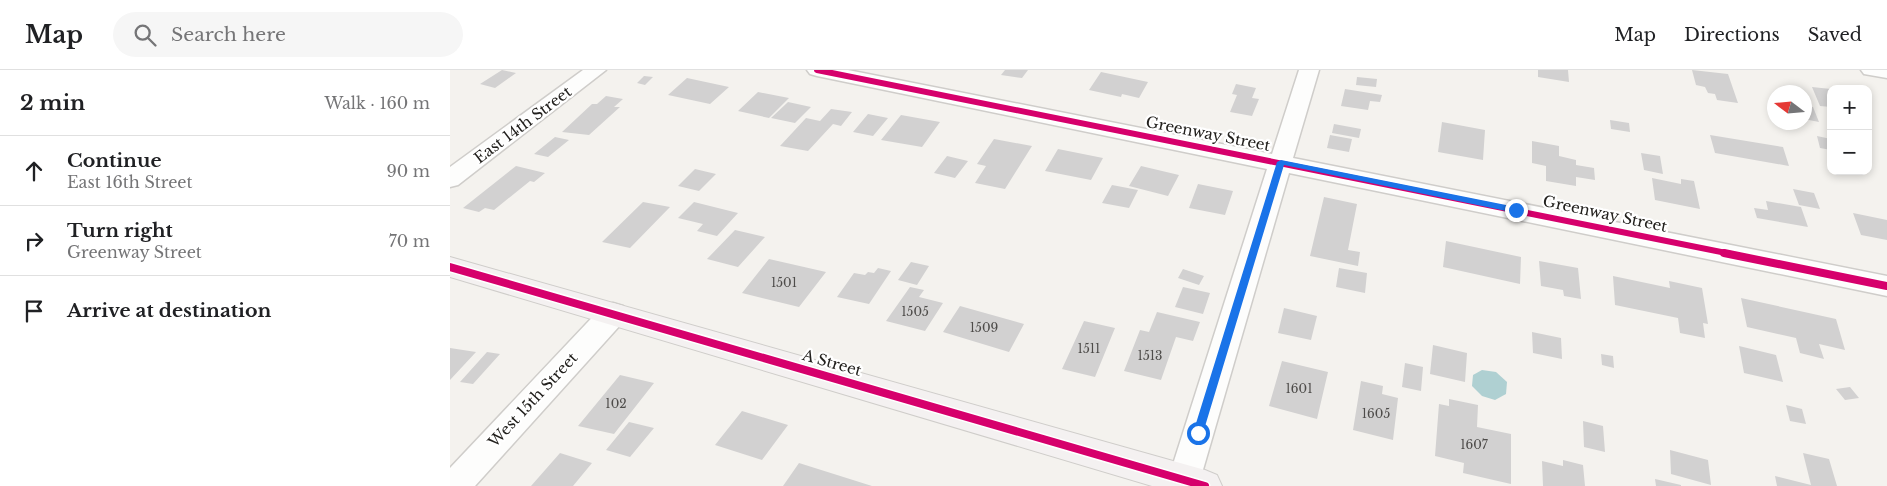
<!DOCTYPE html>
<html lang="en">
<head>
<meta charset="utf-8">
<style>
  :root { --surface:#fff; --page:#f6f6f6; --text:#202124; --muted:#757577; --line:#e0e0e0 }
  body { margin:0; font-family:"Libre Baskerville",serif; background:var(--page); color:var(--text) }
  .controls { position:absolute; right:15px; top:15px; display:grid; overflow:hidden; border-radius:10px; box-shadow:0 2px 8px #0003 }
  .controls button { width:45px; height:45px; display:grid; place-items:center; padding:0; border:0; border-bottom:1px solid var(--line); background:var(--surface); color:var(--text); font:25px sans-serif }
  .compass { position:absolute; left:1317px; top:15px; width:45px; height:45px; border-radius:50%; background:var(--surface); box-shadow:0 2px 8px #0003; rotate:286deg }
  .stop { position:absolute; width:15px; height:15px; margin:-11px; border:4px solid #1a73e8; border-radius:50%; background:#fff }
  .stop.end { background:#1a73e8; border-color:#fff; box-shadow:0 1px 5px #0008 }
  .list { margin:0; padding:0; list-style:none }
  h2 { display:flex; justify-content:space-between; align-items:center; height:65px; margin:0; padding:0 20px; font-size:21px }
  h2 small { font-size:16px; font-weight:400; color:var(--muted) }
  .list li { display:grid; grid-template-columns:32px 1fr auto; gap:15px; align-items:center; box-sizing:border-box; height:70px; padding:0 20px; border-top:1px solid var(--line) }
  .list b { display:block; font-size:19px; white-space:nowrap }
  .list p { margin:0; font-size:16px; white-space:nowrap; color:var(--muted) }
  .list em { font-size:16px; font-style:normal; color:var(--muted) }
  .icon { flex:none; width:28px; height:28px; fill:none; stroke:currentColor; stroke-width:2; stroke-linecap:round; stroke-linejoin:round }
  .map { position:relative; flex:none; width:1437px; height:416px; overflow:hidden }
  header { display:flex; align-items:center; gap:30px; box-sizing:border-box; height:70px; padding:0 25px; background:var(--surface); border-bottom:1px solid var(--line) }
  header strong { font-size:24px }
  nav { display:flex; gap:28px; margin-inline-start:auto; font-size:18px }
  .search { width:350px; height:45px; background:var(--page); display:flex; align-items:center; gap:12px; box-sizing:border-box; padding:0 18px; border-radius:28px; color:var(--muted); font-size:19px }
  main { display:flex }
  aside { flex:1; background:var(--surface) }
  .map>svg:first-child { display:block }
  .water { fill:#afd0d2 }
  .building { fill:#d2d1d1 }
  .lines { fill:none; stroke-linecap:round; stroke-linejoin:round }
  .street-casing { stroke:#cfcdca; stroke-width:3 }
  .secondary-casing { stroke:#cfcdca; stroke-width:2 }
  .street { fill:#fdfdfc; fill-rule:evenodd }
  .secondary { fill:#f4f1f1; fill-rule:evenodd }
  .cycleway-far1-casing { stroke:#fff; stroke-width:9 }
  .cycleway-casing { stroke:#fff; stroke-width:11 }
  .cycleway-far1 { stroke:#d6006c; stroke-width:6 }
  .cycleway { stroke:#d6006c; stroke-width:8 }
  .route { fill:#1a73e8 }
  .labels { text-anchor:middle; stroke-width:4.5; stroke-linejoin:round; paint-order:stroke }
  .number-label { font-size:12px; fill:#4e4c4a }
  .street-label { font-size:15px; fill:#22201d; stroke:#fff }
</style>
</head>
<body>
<header>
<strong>Map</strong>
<div class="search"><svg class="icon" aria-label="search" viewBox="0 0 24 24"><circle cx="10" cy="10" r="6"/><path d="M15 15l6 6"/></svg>Search here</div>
<nav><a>Map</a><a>Directions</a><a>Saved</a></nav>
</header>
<main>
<aside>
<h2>2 min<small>Walk · 160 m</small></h2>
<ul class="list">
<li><svg class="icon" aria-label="ahead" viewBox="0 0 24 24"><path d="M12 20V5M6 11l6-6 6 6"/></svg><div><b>Continue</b><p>East 16th Street</p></div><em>90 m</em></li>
<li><svg class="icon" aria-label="right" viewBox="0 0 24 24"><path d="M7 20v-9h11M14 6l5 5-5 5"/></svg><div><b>Turn right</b><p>Greenway Street</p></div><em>70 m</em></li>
<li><svg class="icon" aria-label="arrive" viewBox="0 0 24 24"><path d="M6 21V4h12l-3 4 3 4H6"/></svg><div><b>Arrive at destination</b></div></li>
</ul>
</aside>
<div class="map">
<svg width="1437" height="416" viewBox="0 0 1437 416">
  <rect width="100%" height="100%" fill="#f4f2ee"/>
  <path class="water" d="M 1032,300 L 1046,302 L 1057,312 L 1056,324 L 1045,330 L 1032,326 L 1022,316 L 1023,305 Z"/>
  <path class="building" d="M 52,0 L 66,3 L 45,18 L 30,14 Z
    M 555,0 L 578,0 L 572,8 L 551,5 Z
    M 1088,0 L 1118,0 L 1119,12 L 1088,7 Z
    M 1242,0 L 1278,4 L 1288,33 L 1267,30 L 1265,24 L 1258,23 L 1255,17 L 1246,15 Z
    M 651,2 L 698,12 L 689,28 L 672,24 L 671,27 L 639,20 Z
    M 194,6 L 203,7 L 195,15 L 187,13 Z
    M 907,7 L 927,9 L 926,17 L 906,15 Z
    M 237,8 L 279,17 L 260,34 L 218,25 Z
    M 786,14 L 806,18 L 802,28 L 809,29 L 802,46 L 780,42 L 787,25 L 782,24 Z
    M 1362,17 L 1381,19 L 1381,37 L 1370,36 Z
    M 895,19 L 932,25 L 930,32 L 920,31 L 918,40 L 891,36 Z
    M 308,22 L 339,28 L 319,48 L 288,41 Z
    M 156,26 L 173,29 L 164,37 L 170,37 L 139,65 L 112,62 L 142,34 L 147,34 Z
    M 338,32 L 361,37 L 345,53 L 321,48 Z
    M 1354,36 L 1363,37 L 1369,52 L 1354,49 Z
    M 381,39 L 402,42 L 391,56 L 383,54 L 358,81 L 330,76 L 356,48 L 370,51 Z
    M 418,44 L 438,48 L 423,66 L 403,62 Z
    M 451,45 L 490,52 L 472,77 L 431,70 Z
    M 1160,50 L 1179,53 L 1180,62 L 1161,59 Z
    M 992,52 L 1035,60 L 1033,90 L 988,82 Z
    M 884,54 L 911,59 L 909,68 L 882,63 Z
    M 880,65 L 902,69 L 899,82 L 877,78 Z
    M 1260,65 L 1333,77 L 1339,96 L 1265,83 Z
    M 1367,66 L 1381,69 L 1381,80 L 1370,78 Z
    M 105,67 L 119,70 L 98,87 L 84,84 Z
    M 544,69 L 582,76 L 555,119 L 525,113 L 536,96 L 527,94 Z
    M 1082,71 L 1109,76 L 1109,86 L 1126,90 L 1126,95 L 1144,98 L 1145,110 L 1126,107 L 1126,116 L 1096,111 L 1096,96 L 1082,93 Z
    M 608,79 L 653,88 L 641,110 L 595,101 Z
    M 1191,83 L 1210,86 L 1213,104 L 1194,100 Z
    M 497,86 L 518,91 L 505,108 L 484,103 Z
    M 66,96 L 95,103 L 84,112 L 80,111 L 44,140 L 35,138 L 29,142 L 13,138 Z
    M 691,96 L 729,105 L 718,126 L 679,116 Z
    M 245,99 L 266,104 L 249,121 L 228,116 Z
    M 1202,108 L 1231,114 L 1231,109 L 1244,111 L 1250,139 L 1205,130 Z
    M 748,114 L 783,121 L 775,145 L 739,138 Z
    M 662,115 L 688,120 L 679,138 L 652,133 Z
    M 1343,119 L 1364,123 L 1370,139 L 1349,135 Z
    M 874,127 L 907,134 L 898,180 L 910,182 L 908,196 L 860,186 Z
    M 1316,131 L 1351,137 L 1358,157 L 1307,148 L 1304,138 L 1318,140 Z
    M 193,132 L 220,137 L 180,178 L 152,172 Z
    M 244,132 L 288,143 L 267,166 L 247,161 L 253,154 L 228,148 Z
    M 1403,143 L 1437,150 L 1437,170 L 1411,165 Z
    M 285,160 L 315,167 L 288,197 L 257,189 Z
    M 996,171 L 1071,187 L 1070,214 L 993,197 Z
    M 319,189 L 376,202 L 349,237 L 292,223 Z
    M 1089,191 L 1128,198 L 1131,229 L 1114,226 L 1113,220 L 1091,216 Z
    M 461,192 L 479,196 L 467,215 L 448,210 Z
    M 428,198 L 441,201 L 419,234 L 387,227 L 404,203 L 415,205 L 418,202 L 424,203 Z
    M 889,198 L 917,203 L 915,223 L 886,217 Z
    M 733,199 L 754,206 L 749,215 L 728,208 Z
    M 1163,206 L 1220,218 L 1219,211 L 1252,218 L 1258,254 L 1253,253 L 1255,268 L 1230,263 L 1228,248 L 1165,235 Z
    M 460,217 L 474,220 L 469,227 L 493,233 L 475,261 L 436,251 Z
    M 733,217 L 760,223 L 753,244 L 725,237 Z
    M 1291,228 L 1386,249 L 1395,280 L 1369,274 L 1374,289 L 1350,283 L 1346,268 L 1297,257 Z
    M 510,236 L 574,254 L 559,282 L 493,262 Z
    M 834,238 L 867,246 L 861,270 L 828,263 Z
    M 707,242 L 750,252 L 743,271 L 726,267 L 711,310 L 674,301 L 690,260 L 699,262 Z
    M 634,251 L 665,258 L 645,307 L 612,299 Z
    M 1082,262 L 1111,268 L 1112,289 L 1083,283 Z
    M 983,275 L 1017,283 L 1015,312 L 980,304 Z
    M 1289,276 L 1326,285 L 1333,312 L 1294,303 Z
    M 0,278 L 26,282 L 0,310 Z
    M 37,282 L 50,284 L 23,314 L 10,312 Z
    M 1151,284 L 1163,286 L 1164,298 L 1152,295 Z
    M 832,291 L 878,302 L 867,349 L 819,336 Z
    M 955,293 L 973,297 L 971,321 L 952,317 Z
    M 170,305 L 204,313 L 164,364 L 128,356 Z
    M 911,311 L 933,316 L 932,324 L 948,328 L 943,370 L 903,360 Z
    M 1400,317 L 1409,328 L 1395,330 L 1386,319 Z
    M 999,329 L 1028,335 L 1027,357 L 1061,364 L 1061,414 L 1013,403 L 1014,393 L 985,386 L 989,334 L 999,336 Z
    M 1336,335 L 1352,339 L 1356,354 L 1340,351 Z
    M 292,341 L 338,355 L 312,390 L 265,375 Z
    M 1133,351 L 1153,356 L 1155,382 L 1134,377 Z
    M 179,352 L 204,358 L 180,387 L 156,380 Z
    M 1220,380 L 1258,390 L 1261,415 L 1221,404 Z
    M 110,383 L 142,393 L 123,416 L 81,416 Z
    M 1353,383 L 1379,389 L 1387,416 L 1327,416 L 1325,406 L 1361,415 Z
    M 1113,390 L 1133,395 L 1135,416 L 1093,416 L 1092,391 L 1113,396 Z
    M 349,393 L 422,416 L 333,416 Z
    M 1205,409 L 1231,415 L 1231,416 L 1206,416 Z"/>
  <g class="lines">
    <defs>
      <path id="street" d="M 133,0 L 156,0 L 8,115 L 0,117 L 0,97 Z
        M 357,0 L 398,0 L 822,84 L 849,0 L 869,0 L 843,88 L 1437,206 L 1437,226 L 839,103 L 750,410 L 747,416 L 721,416 L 718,410 L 817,99 L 367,6 L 360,4 Z
        M 1411,0 L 1437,0 L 1437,8 L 1414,4 Z
        M 163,233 L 173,236 L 177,244 L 173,252 L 25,416 L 0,416 L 0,398 L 153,236 Z"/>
      <path id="secondary" d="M 0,187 L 755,400 L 767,405 L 772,416 L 702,416 L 0,207 Z"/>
    </defs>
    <use href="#street" class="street-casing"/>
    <use href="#secondary" class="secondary-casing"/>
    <use href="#street" class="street"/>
    <use href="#secondary" class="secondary"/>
    <defs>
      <path id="cycleway-far1" d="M 367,0 L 1281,184"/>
      <path id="cycleway" d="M 1274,183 L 1437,216
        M 0,197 L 755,416"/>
    </defs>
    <use href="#cycleway-far1" class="cycleway-far1-casing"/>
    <use href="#cycleway" class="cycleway-casing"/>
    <use href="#cycleway-far1" class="cycleway-far1"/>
    <use href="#cycleway" class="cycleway"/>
  </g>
  <path class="route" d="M 831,90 L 1066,137 L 1069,140 L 1066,143 L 834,95 L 753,363 L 748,367 L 743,363 L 827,92 Z"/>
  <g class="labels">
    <g class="number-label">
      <text x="334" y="217">1501</text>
      <text x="465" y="246">1505</text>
      <text x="534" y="262">1509</text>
      <text x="639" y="283">1511</text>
      <text x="700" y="290">1513</text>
      <text x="849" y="323">1601</text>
      <text x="166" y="338">102</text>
      <text x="926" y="348">1605</text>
      <text x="1024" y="379">1607</text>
    </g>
    <g class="street-label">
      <text transform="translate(73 55) rotate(-37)" y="5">East 14th Street</text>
      <text transform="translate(758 64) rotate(11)" y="5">Greenway Street</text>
      <text transform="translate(1155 144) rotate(12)" y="5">Greenway Street</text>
      <text transform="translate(382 293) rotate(16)" y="5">A Street</text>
      <text transform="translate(83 330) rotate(-47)" y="5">West 15th Street</text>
    </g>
  </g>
</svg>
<div class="controls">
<button>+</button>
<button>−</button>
</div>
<svg class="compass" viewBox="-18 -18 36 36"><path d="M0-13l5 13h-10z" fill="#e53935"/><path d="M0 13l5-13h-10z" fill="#757577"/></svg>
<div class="stop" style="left:748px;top:363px"></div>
<div class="stop end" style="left:1066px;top:140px"></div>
</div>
</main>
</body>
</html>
